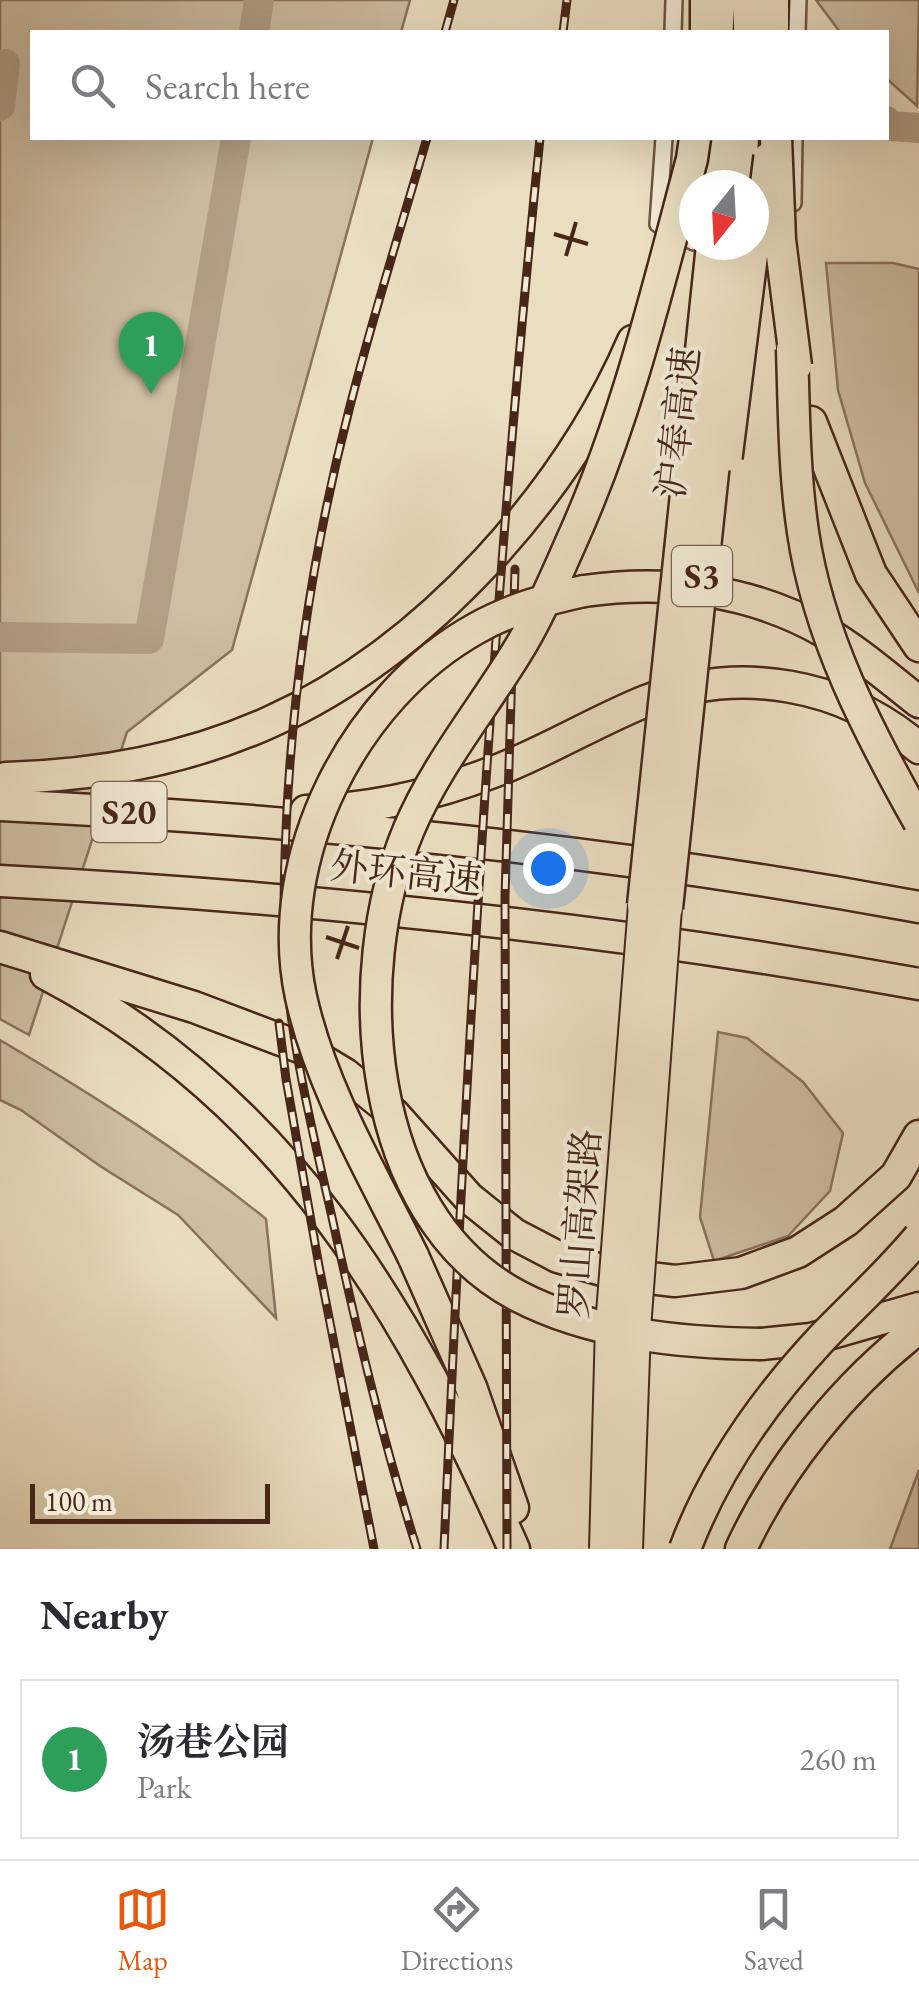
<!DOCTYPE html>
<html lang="en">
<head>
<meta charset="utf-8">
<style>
  :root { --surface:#fff; --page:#f2f2f3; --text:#2b2b33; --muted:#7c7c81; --line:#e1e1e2; --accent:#ea580c }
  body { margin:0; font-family:"EB Garamond","Noto Serif SC",serif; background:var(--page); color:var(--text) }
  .compass { position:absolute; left:679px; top:170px; width:90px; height:90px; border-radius:50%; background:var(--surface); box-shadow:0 10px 40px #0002; rotate:198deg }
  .scale { position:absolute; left:30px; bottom:25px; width:240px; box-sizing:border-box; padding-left:10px; border:5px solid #482618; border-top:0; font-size:28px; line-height:35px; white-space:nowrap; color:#482618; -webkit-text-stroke:8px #f1ead6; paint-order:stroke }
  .you { position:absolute; left:548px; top:868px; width:35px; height:35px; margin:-25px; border:8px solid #fff; border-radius:50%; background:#1a73e8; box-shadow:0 0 0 15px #1a73e833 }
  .badge { display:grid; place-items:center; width:65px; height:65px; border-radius:50%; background:var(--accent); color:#fff; font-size:32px; font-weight:700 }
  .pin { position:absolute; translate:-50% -82px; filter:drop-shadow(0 2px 5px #0008) }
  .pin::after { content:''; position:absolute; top:52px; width:35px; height:30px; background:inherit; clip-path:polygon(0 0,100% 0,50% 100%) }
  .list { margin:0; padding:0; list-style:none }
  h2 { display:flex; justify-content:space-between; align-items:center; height:130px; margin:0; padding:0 40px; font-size:42px }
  h2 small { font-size:32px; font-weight:400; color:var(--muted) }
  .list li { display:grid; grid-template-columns:65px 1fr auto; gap:30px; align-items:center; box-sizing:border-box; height:160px; margin:0 20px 20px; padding:0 20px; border:2px solid var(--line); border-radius:0px }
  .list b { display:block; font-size:38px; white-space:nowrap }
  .list p { margin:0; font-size:32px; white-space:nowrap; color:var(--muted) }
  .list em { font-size:32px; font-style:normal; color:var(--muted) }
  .icon { flex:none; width:55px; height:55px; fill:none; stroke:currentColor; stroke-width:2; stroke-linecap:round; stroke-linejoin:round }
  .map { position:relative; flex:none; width:919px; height:1549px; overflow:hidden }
  .search { position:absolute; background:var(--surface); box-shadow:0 10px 40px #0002; left:30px; right:30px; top:30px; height:110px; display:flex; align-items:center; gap:25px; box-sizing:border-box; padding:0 35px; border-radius:0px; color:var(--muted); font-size:38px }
  .sheet { height:310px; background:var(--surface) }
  nav { display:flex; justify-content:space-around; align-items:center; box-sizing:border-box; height:140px; border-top:2px solid var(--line); background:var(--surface); font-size:28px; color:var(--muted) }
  nav a { display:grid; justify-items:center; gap:5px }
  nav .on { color:var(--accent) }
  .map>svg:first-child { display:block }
  .green { fill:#cebfa3; stroke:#8b725e; stroke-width:2.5 }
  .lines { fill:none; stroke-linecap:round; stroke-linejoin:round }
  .river { stroke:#b39f87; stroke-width:30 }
  .minor-casing { stroke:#705442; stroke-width:20 }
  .primary-casing { stroke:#482618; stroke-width:30 }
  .motorway-casing { stroke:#482618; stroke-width:35 }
  .minor { stroke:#f1ead6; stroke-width:15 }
  .primary { stroke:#eadec0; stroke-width:25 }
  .motorway { stroke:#eadec0; stroke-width:30 }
  .rail-casing { stroke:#482618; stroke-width:9 }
  .rail { stroke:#f1ead6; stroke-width:5; stroke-dasharray:15; stroke-linecap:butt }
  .primary-bridge-casing { stroke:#482618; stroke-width:30; stroke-linecap:butt }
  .trunk-bridge-casing { stroke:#482618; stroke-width:32; stroke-linecap:butt }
  .motorway-bridge-casing { stroke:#482618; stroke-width:35; stroke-linecap:butt }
  .primary-bridge { stroke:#eadec0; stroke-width:25 }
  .trunk-bridge { stroke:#eadec0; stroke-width:28 }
  .motorway-bridge { stroke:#eadec0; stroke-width:30 }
  .ticks { fill:none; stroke:#482618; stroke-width:4 }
  .labels { text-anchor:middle; stroke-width:8; stroke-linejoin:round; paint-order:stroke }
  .shield { fill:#f1ead6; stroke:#7b6151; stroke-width:2.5 }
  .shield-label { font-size:35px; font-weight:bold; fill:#482618 }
  .street-label { font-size:38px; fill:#482618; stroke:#f1ead6 }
</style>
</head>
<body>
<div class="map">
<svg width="919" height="1549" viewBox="0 0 919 1549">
  <rect width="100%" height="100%" fill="#eadec0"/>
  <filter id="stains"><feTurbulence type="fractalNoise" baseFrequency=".002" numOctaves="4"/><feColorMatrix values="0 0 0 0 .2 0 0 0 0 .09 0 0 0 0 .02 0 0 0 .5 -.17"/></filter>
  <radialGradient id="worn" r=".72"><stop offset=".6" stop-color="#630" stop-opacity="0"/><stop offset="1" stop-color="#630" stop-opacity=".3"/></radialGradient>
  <path class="green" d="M 0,0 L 410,0 L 401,32 L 32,32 L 32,138 L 373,138 L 232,650 L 127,732 L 29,1035 L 0,1019 Z
    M 816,0 L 919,0 L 917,106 L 887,79 L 886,32 L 840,32 Z
    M 826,263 L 893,263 L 919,269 L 919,593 L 865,483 L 838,390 Z
    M 718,1032 L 747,1038 L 803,1082 L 843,1133 L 830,1191 L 788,1236 L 714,1261 L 700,1217 Z
    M 0,1040 C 93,1095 182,1151 266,1219 L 276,1318 L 178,1215 L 100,1166 L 21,1110 L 0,1100 Z
    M 919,1470 L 919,1549 L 890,1549 Z"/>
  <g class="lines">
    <path class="river" d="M 254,32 L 259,0
      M 0,106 L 5,64
      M 886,121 L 892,126 L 919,128
      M 0,637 L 149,639 L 236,138"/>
    <defs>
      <path id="minor" d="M 673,32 L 674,0
        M 797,32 L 798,0
        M 664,138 L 658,224 L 694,242
        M 793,203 L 794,138"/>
      <path id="primary" d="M 720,32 L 722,0"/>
      <path id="motorway" d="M 773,0 L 773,32
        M 706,32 L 706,0
        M 749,32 L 749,0
        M 716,185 L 719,138
        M 740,185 L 743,138
        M 811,422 L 871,574 L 919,646
        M 584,591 C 667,579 752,590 825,632 C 859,652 888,678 919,702
        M 0,782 L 6,778 C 204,773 352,706 487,561 C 547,496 598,422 633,341
        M 0,805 C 308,820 616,851 919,907
        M 306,811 C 370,809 434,795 493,772 C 546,752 594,722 646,701 C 740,665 843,683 919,748
        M 0,881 C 308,897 616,929 919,984
        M 0,947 L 194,1007 L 302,1048 L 345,1074 L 393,1113 L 469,1198 L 514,1234 L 558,1257 L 615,1274 L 675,1281 L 741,1273 L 798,1252 L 846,1221 L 896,1176 L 919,1136
        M 46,974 C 286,1100 408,1310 514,1549
        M 413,1256 L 471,1387 L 513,1508
        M 761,1344 L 811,1339 L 919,1308
        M 741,1549 C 779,1466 846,1384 919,1328"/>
    </defs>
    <use href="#minor" class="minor-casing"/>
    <use href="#primary" class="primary-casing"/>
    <use href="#motorway" class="motorway-casing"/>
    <use href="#minor" class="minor"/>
    <use href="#primary" class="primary"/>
    <use href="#motorway" class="motorway"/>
    <defs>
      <path id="rail" d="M 445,32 L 454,0
        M 563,32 L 567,0
        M 279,1023 L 286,1079 L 319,1266 L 374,1549
        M 417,1549 C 382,1439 356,1326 331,1213 C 310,1120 286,1025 284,930 C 283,754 306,576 350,406 C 373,316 401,227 427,138
        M 444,1549 C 465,1078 492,606 540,138
        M 507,1549 L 505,897 L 515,569"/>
    </defs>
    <use href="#rail" class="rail-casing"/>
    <use href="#rail" class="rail"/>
    <defs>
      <path id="primary-bridge" d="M 729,458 L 767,156"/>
      <path id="trunk-bridge" d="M 604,1549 L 610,1326 L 643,905
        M 628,1549 L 636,1329 L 667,908"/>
      <path id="motorway-bridge" d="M 695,138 L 692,159 C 658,287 627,418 572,540 C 557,574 542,610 523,642 C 486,705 438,761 409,829 C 348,973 364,1215 518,1296 C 591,1334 680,1343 761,1344
        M 776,138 L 780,240 L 796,366
        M 792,349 C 794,410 794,472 803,532 C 818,636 868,731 919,822
        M 643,905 L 712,245
        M 667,908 L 737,245
        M 413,1256 C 372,1173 321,1088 301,997 C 271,858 354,696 477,628 C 511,609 547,599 584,591
        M 685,1549 C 715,1469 765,1399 823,1337 C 855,1304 889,1273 919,1237"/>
    </defs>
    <use href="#primary-bridge" class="primary-bridge-casing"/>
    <use href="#trunk-bridge" class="trunk-bridge-casing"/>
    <use href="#motorway-bridge" class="motorway-bridge-casing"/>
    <use href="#primary-bridge" class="primary-bridge"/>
    <use href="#trunk-bridge" class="trunk-bridge"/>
    <use href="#motorway-bridge" class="motorway-bridge"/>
  </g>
  <path class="ticks" d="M 554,234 L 588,244M 566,256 L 576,222M 326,937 L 359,948M 337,959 L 348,926"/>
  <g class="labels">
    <g class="shield">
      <rect x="672" y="546" width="60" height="60" rx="8"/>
      <rect x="91.5" y="782" width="75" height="60" rx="8"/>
    </g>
    <g class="shield-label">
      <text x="702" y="588">S3</text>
      <text x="129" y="824">S20</text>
    </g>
    <g class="street-label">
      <text transform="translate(678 423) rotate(-84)" y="13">沪奉高速</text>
      <text transform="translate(406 873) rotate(6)" y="13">外环高速</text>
      <text transform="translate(580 1224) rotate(-86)" y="13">罗山高架路</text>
    </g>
  </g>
  <rect width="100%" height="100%" filter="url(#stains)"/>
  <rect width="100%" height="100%" fill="url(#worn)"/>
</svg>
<svg class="compass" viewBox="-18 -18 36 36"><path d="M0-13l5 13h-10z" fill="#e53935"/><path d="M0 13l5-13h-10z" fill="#7c7c81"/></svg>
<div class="scale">100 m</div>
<div class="you"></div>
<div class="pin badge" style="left:151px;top:394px;background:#2e9e5b">1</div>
<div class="search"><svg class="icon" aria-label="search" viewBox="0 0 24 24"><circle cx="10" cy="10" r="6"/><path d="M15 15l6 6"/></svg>Search here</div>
</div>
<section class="sheet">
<h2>Nearby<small></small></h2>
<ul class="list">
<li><span class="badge" style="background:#2e9e5b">1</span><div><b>汤巷公园</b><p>Park</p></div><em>260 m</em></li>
</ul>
</section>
<nav>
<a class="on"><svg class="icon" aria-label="map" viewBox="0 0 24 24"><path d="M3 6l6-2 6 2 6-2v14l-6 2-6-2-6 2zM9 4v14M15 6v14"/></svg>Map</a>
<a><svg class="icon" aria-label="directions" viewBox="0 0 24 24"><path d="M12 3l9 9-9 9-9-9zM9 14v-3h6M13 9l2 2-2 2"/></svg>Directions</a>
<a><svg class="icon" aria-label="saved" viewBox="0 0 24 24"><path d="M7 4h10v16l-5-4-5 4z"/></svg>Saved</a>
</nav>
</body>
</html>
